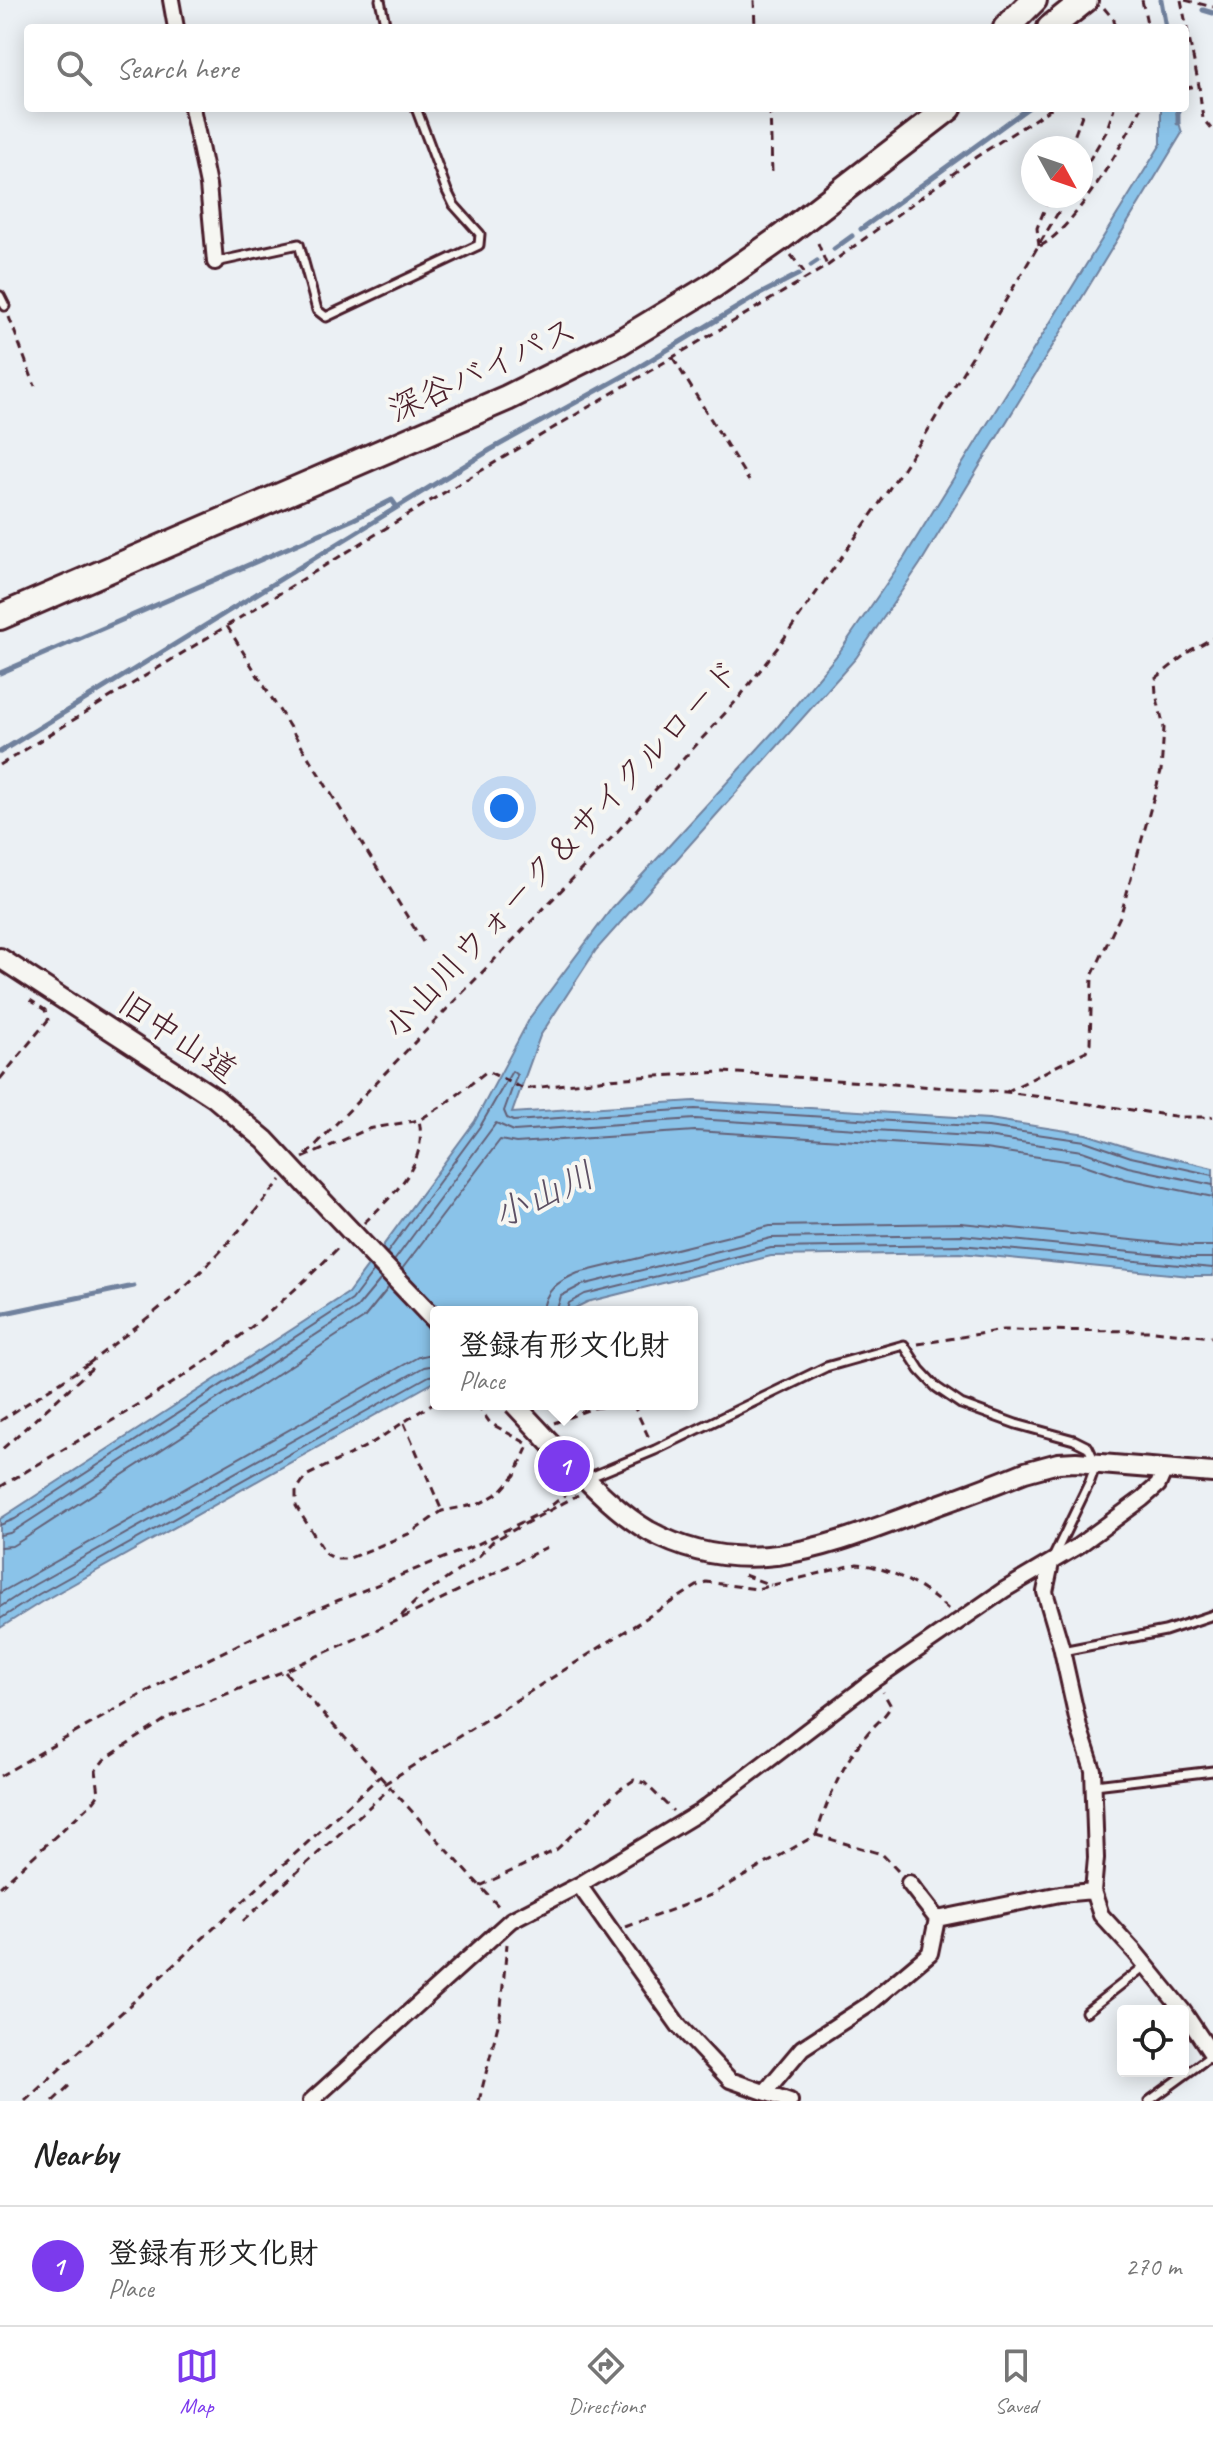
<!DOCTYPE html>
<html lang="en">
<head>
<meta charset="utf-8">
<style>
  :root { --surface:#fff; --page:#f2f2f2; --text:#222; --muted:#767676; --line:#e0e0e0; --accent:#7c3aed }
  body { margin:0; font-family:Caveat,"Klee One",sans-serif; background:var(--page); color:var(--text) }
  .controls { position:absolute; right:24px; bottom:24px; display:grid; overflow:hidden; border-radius:8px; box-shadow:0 4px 20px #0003 }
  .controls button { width:72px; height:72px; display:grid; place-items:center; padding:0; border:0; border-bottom:2px solid var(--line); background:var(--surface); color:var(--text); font:40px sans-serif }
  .compass { position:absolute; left:1021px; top:136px; width:72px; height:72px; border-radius:50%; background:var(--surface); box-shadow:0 4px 20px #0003; rotate:130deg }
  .you { position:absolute; left:504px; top:808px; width:28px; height:28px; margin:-20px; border:6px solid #fff; border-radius:50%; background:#1a73e8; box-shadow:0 0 0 12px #1a73e833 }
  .badge { display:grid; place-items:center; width:52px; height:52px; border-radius:50%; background:var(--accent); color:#fff; font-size:26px; font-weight:700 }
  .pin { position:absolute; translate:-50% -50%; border:4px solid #fff; box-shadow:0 2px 8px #0006 }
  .popup { position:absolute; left:430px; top:1306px; width:268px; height:104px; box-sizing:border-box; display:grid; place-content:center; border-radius:8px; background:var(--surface); filter:drop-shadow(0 2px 6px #0005); font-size:26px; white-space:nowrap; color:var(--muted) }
  .popup b { font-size:30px; color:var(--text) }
  .popup::after { content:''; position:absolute; left:50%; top:100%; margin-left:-16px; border:16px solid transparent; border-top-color:var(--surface) }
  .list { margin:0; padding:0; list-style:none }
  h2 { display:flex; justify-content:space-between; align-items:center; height:104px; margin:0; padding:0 32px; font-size:34px }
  h2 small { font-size:26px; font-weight:400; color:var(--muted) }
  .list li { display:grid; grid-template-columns:52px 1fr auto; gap:24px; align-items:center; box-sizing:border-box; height:120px; padding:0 32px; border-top:2px solid var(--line) }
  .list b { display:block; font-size:30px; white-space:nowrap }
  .list p { margin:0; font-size:26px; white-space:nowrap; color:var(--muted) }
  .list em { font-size:26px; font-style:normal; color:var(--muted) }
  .icon { flex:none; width:44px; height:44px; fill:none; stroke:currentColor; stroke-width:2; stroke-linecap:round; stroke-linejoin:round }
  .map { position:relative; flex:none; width:1213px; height:2101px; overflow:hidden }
  .search { position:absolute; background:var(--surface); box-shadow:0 4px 20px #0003; left:24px; right:24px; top:24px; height:88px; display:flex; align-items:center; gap:20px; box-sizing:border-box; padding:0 28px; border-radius:8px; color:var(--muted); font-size:30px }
  .sheet { height:224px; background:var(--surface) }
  nav { display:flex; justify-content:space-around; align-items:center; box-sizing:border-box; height:112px; border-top:2px solid var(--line); background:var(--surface); font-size:22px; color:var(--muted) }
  nav a { display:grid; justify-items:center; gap:4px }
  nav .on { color:var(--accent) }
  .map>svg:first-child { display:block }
  .water { fill:#8ac3e9; stroke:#70819d; stroke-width:2 }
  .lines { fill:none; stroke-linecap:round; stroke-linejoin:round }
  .shore { stroke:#646177; stroke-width:2 }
  .stream { stroke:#70819d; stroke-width:5 }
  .service-casing { stroke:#4a1f2b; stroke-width:13 }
  .minor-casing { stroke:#4a1f2b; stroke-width:20 }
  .tertiary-casing { stroke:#4a1f2b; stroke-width:24 }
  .trunk-casing { stroke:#4a1f2b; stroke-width:30 }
  .path { stroke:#4a1f2b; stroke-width:3; stroke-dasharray:8 6; stroke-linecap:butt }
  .service { stroke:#f6f6f2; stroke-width:7 }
  .minor { stroke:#f6f6f2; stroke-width:14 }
  .tertiary { stroke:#f6f6f2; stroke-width:18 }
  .trunk { stroke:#f6f6f2; stroke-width:24 }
  .tertiary-bridge-casing { stroke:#4a1f2b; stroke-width:24; stroke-linecap:butt }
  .tertiary-bridge { stroke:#f6f6f2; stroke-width:18 }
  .labels { text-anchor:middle; stroke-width:8; stroke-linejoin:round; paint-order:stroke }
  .street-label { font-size:34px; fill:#4a1f2b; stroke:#f6f6f2 }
  .water-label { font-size:36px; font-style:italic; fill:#5d5064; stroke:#f6f6f2 }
</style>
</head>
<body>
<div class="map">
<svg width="1213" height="2101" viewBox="0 0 1213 2101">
  <rect width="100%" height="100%" fill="#ebf0f4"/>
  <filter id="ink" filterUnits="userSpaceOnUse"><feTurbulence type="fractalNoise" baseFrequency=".0125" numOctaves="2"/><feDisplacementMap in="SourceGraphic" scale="16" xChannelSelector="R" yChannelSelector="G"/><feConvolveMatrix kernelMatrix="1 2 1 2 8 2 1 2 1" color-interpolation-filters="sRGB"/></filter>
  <g filter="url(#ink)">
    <path class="water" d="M 1161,108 L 1175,108 L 1182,133 L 920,564 L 856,658 L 596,950 L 540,1036 L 512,1113 L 694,1101 L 989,1119 L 1086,1134 L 1133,1149 L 1213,1168 L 1213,1276 L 1190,1276 L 960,1253 L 771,1256 L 587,1302 L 567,1312 L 436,1312 L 436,1381 L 43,1601 L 0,1628 L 0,1519 L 348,1293 L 475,1121 L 531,1016 L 612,908 L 776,729 L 838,654 L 904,558 L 1161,144 Z"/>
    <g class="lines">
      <path class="shore" d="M 387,1253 L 481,1125 L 512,1071 L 517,1075 L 504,1111 L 507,1118 L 513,1121 L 695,1109 L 988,1127 L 1085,1141 L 1131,1157 L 1213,1175
        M 394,1261 L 496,1123 L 514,1131 L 695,1119 L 987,1137 L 1082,1151 L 1128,1167 L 1213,1185
        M 402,1269 L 500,1140 L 516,1143 L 695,1131 L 985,1149 L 1079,1163 L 1126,1179 L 1213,1197
        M 543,1312 C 544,1290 559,1281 578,1273 L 770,1226 L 961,1223 L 1191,1246 L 1213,1246
        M 556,1312 L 561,1296 L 582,1285 L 771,1238 L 961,1235 L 1191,1258 L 1213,1258
        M 566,1312 L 569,1303 L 585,1294 L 771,1248 L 960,1245 L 1213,1268
        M 0,1525 L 15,1519 L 352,1300 L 374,1271
        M 0,1535 L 10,1533 L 20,1527 L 357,1308 L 381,1279
        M 0,1547 L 12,1546 L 27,1537 L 364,1318 L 389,1287
        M 0,1593 L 418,1357 L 436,1353
        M 0,1607 L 34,1585 L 424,1367 L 436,1365
        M 0,1619 L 39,1594 L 429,1376 L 436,1375"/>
      <path class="stream" d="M 1161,0 L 1166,28
        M 1203,10 L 1213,13
        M 1178,123 L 1178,108
        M 861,229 L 1028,108
        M 834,249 L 852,236
        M 811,265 L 817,261
        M 0,673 L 354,519 L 392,500 L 397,507
        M 0,752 L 490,450 L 629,373 L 758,295 L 799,274
        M 0,1314 L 134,1286"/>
      <defs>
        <path id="service" d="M 380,0 L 386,28
          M 216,262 L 299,244 L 317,310 L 326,317 L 479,245 L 480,234 L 454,205 L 447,191 L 416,108
          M 0,296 L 5,306
          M 588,1478 L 655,1450 L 826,1367 L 904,1345 L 920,1370 L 936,1387 L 961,1404 L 1016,1424 L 1074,1440 L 1088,1447 L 1096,1464 L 1090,1481 L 1053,1558
          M 1062,1651 L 1165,1631 L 1213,1615
          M 1095,1785 L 1213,1771
          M 1086,2012 L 1146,1965
          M 1149,2101 L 1212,2055"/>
        <path id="minor" d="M 171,0 L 176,28
          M 192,108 L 208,185 L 215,262
          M 1051,1563 L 1045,1592 L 1061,1646 L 1079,1727 L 1093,1770 L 1096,1858 L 1093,1891 L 1101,1915 L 1135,1952 L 1183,2011
          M 909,1883 L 937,1919
          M 579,1885 L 679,2026 L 730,2080 L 790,2101
          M 1183,2011 L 1213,2056
          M 765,2092 L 802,2048 L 868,2005 L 930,1953 L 937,1919 L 1060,1894 L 1093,1891
          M 311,2101 L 511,1920 L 579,1885 L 700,1812 L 875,1679 L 1004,1590 L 1078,1546 L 1142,1499 L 1158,1485 L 1165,1469"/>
        <path id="tertiary" d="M 0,958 L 215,1098 L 265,1140 L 307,1185
          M 558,1451 C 585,1478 616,1512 649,1531 C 739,1580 818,1550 906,1517 C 946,1502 986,1488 1025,1472 L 1058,1463 L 1076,1462 L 1213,1473"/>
        <path id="trunk" d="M 1006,28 L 1034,0
          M 1050,28 L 1085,0
          M 0,617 L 507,398 L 620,342 L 714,285 L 779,239 L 949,108"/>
      </defs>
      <use href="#service" class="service-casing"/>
      <use href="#minor" class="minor-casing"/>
      <use href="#tertiary" class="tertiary-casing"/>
      <use href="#trunk" class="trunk-casing"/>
      <path class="path" d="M 754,0 L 755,28
        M 1142,0 L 1148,28
        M 1181,0 L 1199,86 L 1203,119 L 1213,131
        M 1185,0 L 1213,7
        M 1104,8 L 1114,20 L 1115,28
        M 1185,88 L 1199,86
        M 770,108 L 772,173
        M 1070,148 L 1082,115 L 1082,108
        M 1081,174 L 1106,132 L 1114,108
        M 818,243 L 827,266
        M 1039,246 L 1037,228 L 1050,196
        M 1040,246 C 1072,232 1125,141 1141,108
        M 791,255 L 808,277
        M 9,317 L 35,386
        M 673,358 L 749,481
        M 227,626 L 423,942
        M 0,765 L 435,498 L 827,266 L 976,157 L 1052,108
        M 0,1079 L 48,1020 L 45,1010 L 30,1000
        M 1006,1092 L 1086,1051 L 1090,1043 L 1092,976 L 1121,914 L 1161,771 L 1164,728 L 1156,694 L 1155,679 L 1191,650 L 1213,638
        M 306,1155 L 605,845 L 738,699 L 778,647 L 879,504 L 927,432 L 1068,196
        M 303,1158 L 368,1129 L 419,1120 L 447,1103 L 487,1071 L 524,1089 L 608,1079 L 723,1072 L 1006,1092 L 1181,1117 L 1213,1117
        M 364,1223 C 394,1194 428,1165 419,1120
        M 918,1344 L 1003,1330 L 1154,1331 L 1213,1337
        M 88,1364 C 130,1331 175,1299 212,1260 C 237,1235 258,1207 281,1180
        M 436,1401 L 369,1445 L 306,1476 L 296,1491 L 296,1506 L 326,1554 L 336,1559 L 347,1559 L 411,1533 L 442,1511 L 479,1504 L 488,1499 L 500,1492 L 515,1475 L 528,1446
        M 477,1404 L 490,1423 L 526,1443
        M 548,1404 L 561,1419
        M 633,1404 L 650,1440
        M 0,1421 L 88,1364 L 92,1365 L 92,1368 L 0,1451
        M 404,1423 L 442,1511
        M 554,1423 L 593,1408 L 627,1404
        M 0,1487 C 81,1438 165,1393 240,1336 C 276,1308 309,1277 341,1245
        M 744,1575 L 771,1585
        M 401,1616 L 417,1600 L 480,1555 L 493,1541 L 578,1495
        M 285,1672 L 501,1909
        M 0,1776 L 174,1676 L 282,1623 L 476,1545 L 546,1510 L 573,1488
        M 384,1784 L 700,1584 L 706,1582 L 757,1589 L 857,1564 C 890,1567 925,1588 949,1610
        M 816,1835 L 882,1854 L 898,1871
        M 480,1886 L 556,1850 L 619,1790 L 634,1780 L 645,1783 L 673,1811
        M 0,1887 L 94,1801 L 99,1794 L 96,1770 L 104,1760 L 169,1717 L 284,1671 L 411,1614 L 547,1547
        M 243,1921 L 389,1789
        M 626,1927 L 711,1895 L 816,1835 C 828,1799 842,1764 867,1734 C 875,1724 885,1717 891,1706 L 883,1692
        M 25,2101 L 379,1777
        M 53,2101 L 72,2083
        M 479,2101 L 500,2017 L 507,1944"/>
      <use href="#service" class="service"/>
      <use href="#minor" class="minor"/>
      <use href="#tertiary" class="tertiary"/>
      <use href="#trunk" class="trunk"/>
      <defs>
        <path id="tertiary-bridge" d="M 307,1185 L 436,1321
          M 514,1404 L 558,1451"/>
      </defs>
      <use href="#tertiary-bridge" class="tertiary-bridge-casing"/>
      <use href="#tertiary-bridge" class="tertiary-bridge"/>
    </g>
  </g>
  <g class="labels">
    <g class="street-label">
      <text transform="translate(482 369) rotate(-25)" y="12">深谷バイパス</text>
      <text transform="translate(561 848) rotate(-47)" y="12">小山川ウォーク＆サイクルロード</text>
      <text transform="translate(178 1036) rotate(34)" y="12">旧中山道</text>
    </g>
    <g class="water-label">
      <text transform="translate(543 1194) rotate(-25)" y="13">小山川</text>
    </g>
  </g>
</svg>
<div class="controls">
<button><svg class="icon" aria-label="locate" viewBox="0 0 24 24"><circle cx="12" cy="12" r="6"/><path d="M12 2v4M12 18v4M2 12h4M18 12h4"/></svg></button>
</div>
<svg class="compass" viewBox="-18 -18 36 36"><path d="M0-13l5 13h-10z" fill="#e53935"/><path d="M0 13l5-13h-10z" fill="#767676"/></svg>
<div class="you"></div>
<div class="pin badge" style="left:564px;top:1466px">1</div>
<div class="popup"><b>登録有形文化財</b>Place</div>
<div class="search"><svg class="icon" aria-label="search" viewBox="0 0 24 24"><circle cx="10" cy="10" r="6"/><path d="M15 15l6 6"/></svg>Search here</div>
</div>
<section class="sheet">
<h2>Nearby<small></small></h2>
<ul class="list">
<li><span class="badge">1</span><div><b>登録有形文化財</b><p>Place</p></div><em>270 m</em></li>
</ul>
</section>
<nav>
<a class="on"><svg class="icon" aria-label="map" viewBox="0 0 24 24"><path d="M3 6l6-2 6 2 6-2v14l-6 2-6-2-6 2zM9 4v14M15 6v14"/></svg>Map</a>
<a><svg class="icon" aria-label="directions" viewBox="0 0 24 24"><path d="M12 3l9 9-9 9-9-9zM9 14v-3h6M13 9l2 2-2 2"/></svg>Directions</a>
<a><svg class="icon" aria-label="saved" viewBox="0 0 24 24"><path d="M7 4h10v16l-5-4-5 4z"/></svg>Saved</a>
</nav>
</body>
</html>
